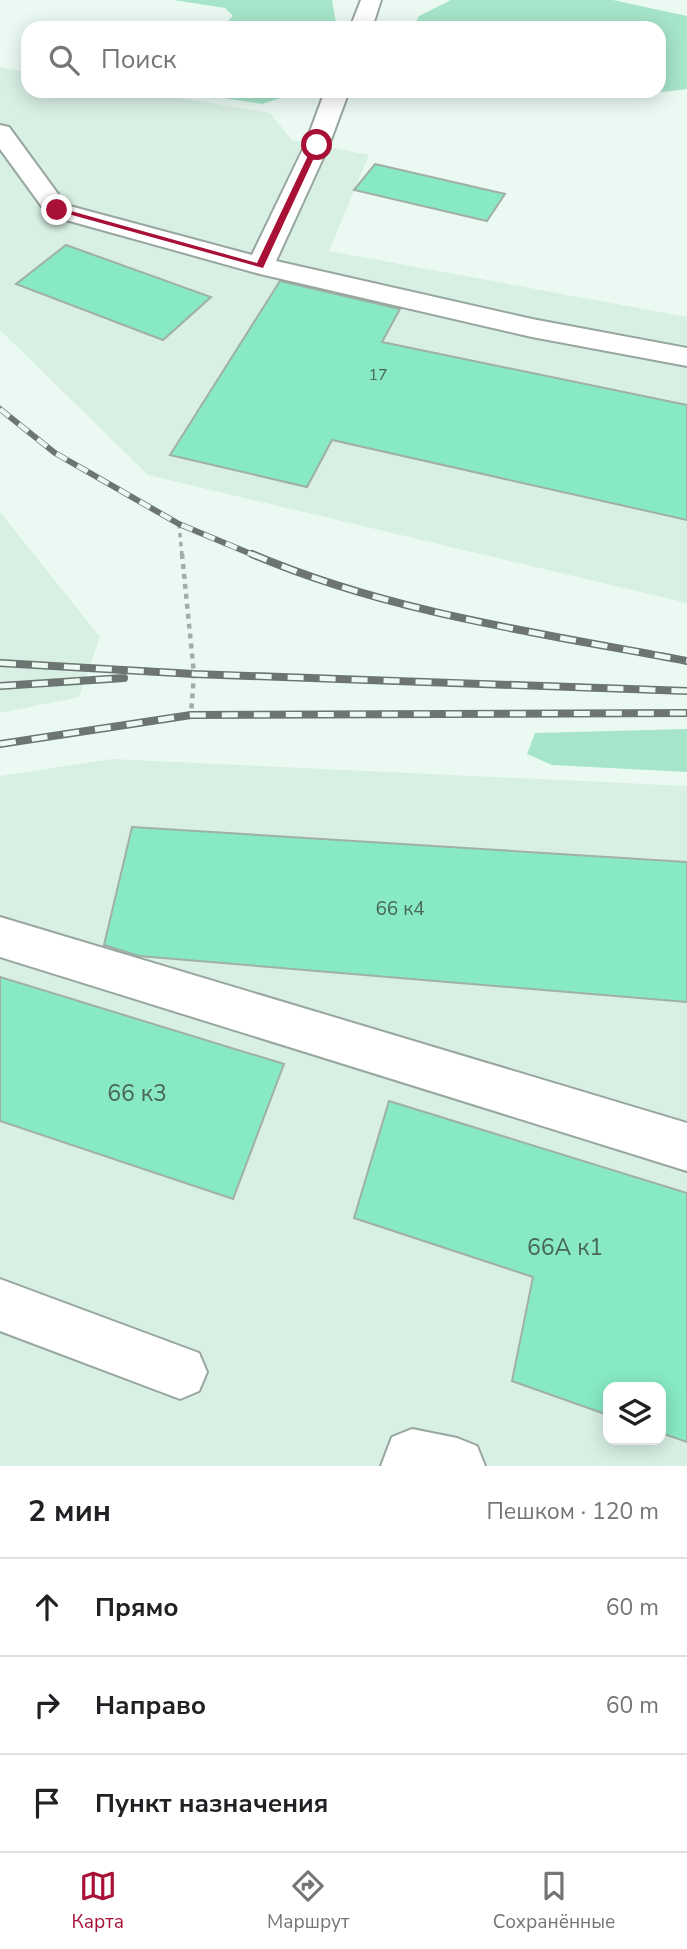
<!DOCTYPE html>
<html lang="ru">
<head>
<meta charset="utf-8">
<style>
  :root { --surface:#fff; --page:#f2f2f2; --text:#202124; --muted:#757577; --line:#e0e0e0; --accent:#a81036 }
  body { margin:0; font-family:"Nunito Sans",sans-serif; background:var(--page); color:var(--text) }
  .controls { position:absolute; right:21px; bottom:21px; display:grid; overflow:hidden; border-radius:14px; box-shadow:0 4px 18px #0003 }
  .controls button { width:63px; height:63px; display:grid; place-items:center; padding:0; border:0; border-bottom:2px solid var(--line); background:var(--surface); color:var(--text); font:35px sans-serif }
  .stop { position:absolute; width:21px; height:21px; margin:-16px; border:5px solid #a81036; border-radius:50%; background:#fff }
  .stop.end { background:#a81036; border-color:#fff; box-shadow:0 2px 7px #0008 }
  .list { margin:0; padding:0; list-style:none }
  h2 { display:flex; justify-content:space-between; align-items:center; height:91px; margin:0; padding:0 28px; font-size:30px }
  h2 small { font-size:23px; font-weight:400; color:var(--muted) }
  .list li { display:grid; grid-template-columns:46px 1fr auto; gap:21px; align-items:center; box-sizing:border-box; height:98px; padding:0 28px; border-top:2px solid var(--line) }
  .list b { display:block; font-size:26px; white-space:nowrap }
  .list em { font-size:23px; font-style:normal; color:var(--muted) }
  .icon { flex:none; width:38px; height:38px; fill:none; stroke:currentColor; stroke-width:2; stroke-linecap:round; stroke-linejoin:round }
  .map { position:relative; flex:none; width:687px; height:1466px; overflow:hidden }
  .search { position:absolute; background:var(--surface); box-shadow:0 4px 18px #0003; left:21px; right:21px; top:21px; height:77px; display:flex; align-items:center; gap:18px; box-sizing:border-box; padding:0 24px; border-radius:21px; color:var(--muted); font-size:26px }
  .sheet { height:385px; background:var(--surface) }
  nav { display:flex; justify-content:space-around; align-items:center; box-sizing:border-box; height:98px; border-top:2px solid var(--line); background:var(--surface); font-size:19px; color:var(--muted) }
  nav a { display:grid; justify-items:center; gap:4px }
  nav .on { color:var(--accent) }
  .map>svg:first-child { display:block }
  .built { fill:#d8efe4; fill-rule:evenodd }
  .green { fill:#a6e5ca }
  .building { fill:#87eac3; stroke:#a0afa8; stroke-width:2 }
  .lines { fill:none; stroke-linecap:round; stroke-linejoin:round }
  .minor-casing { stroke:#97a69f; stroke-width:4 }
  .path-far1 { stroke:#a1ada8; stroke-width:3.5; stroke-dasharray:4.5 4.5; stroke-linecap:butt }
  .path { stroke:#a1ada8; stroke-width:4.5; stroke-dasharray:5 5; stroke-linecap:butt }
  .minor { fill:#fff; fill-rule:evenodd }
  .rail-far1-casing { stroke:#6c7571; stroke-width:6 }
  .rail-casing { stroke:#6c7571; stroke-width:8 }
  .rail-far1 { stroke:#eafaf3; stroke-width:4.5; stroke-dasharray:12; stroke-linecap:butt }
  .rail { stroke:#eafaf3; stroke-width:5; stroke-dasharray:16; stroke-linecap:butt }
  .route { fill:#a81036 }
  .labels { text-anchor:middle; stroke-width:6; stroke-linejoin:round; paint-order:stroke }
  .far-number-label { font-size:16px; fill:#49665a }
  .number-label { font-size:19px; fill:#49665a }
  .near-number-label { font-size:23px; fill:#49665a }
</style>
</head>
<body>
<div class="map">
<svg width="687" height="1466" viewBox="0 0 687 1466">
  <rect width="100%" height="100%" fill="#eafaf3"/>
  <path class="built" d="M 0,67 L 28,72 L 28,91 L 139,91 L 270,113 L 292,140 L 369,155 L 329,251 L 687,317 L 687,603 L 148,475 L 0,330 Z
    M 0,512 L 100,637 L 79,697 L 0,713 Z
    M 112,759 L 687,786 L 687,1466 L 0,1466 L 0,776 ZM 608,1387 L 661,1387 L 661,1440 L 608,1440 Z"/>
  <path class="green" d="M 173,0 L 332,0 L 337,28 L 221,28 L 233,16 L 225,8 Z
    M 451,0 L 613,0 L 687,16 L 687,89 L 663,92 L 659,91 L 659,28 L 413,28 L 419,16 Z
    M 180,91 L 302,91 L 262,104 Z
    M 687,729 L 687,772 L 552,765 L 527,754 L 535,733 Z"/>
  <path class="building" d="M 375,164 L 505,194 L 487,221 L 354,190 Z
    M 66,245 L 211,297 L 163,340 L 16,284 Z
    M 280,281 L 400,309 L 382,342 L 687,405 L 687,520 L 332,440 L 307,487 L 170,455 Z
    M 132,827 L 687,862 L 687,1002 L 139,956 L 104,945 Z
    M 0,977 L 284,1064 L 233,1199 L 0,1121 Z
    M 389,1101 L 687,1193 L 687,1442 L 661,1433 L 661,1387 L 608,1387 L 608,1415 L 512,1381 L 533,1277 L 354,1218 Z"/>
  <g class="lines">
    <defs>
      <path id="minor" d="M 361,0 L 381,0 L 372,28 L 350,28 Z
        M 325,91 L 349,91 L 329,145 L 276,261 L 532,319 L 687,348 L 687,366 L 532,337 L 260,274 L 48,215 L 0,149 L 0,125 L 9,127 L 66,205 L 252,255 L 305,145 Z
        M 0,917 L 687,1123 L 687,1171 L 0,957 Z
        M 0,1279 L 199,1353 L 207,1372 L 199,1391 L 180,1399 L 0,1331 Z
        M 412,1429 L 457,1438 L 477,1446 L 485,1466 L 381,1466 L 392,1437 Z"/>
    </defs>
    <use href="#minor" class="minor-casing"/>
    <path class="path-far1" d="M 179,524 L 182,556"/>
    <path class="path" d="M 182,554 L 194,674 L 191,715"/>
    <use href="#minor" class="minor"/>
    <defs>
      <path id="rail-far1" d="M 0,409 L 55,453 L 179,524 L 256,556"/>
      <path id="rail" d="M 252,554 C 391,613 540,633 687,661
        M 0,663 L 194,674 L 687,691
        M 0,686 L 124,678
        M 0,744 L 191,715 L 687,713"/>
    </defs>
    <use href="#rail-far1" class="rail-far1-casing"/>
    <use href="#rail" class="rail-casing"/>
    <use href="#rail-far1" class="rail-far1"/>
    <use href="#rail" class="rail"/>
  </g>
  <path class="route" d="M 314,143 L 320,145 L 263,268 L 54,210 L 60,208 L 257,263 Z"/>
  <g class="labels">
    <g class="far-number-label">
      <text x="378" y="380">17</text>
    </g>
    <g class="number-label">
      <text x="400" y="915">66 к4</text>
    </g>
    <g class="near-number-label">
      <text x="137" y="1101">66 к3</text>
      <text x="565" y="1255">66А к1</text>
    </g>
  </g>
</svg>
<div class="controls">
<button><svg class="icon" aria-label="layers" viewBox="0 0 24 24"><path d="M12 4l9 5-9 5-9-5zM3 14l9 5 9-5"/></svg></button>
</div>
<div class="stop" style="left:317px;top:145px"></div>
<div class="stop end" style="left:57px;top:210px"></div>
<div class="search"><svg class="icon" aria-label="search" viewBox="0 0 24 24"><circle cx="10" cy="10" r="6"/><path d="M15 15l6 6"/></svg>Поиск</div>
</div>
<section class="sheet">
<h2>2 мин<small>Пешком · 120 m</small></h2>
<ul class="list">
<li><svg class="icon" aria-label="ahead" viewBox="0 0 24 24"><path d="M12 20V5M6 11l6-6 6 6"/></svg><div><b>Прямо</b></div><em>60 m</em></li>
<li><svg class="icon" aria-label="right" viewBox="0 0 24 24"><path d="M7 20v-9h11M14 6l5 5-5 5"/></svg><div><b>Направо</b></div><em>60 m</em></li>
<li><svg class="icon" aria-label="arrive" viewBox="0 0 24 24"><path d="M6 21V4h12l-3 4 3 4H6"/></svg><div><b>Пункт назначения</b></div></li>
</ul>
</section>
<nav>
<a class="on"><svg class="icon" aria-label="map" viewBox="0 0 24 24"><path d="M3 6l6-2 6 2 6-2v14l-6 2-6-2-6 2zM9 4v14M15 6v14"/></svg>Карта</a>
<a><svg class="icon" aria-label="directions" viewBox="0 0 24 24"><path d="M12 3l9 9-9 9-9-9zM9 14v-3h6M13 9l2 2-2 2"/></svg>Маршрут</a>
<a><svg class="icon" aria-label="saved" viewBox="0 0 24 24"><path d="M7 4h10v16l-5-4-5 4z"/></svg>Сохранённые</a>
</nav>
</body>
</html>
